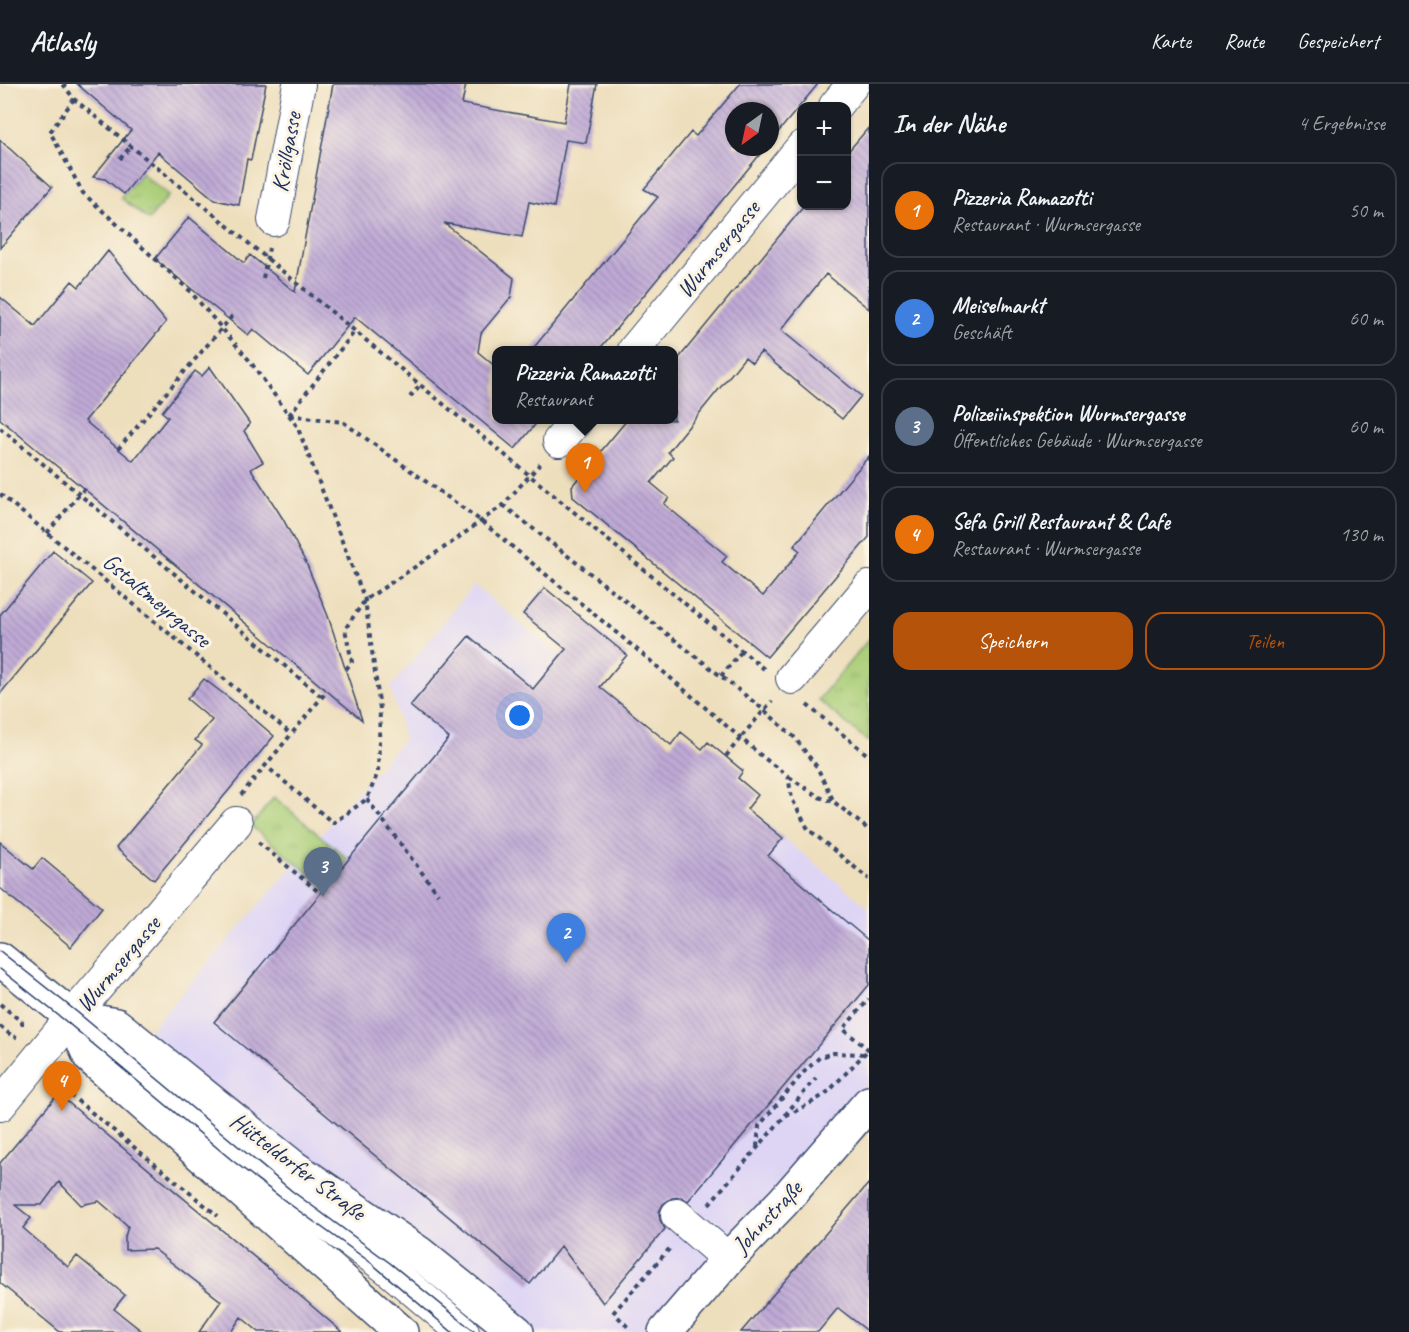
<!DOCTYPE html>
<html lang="de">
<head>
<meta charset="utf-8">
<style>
  :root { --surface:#171b24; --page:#242831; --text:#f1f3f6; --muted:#9ea1a6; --line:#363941; --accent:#b45309 }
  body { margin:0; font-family:Caveat,sans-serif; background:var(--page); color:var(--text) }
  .controls { position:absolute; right:18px; top:18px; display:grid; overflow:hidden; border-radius:12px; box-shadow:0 2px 4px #0004 }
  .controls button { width:54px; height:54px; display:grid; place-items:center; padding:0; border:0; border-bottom:2px solid var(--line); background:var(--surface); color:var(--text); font:30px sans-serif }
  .compass { position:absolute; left:725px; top:18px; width:54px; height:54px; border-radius:50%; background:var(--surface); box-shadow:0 2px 4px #0004; rotate:213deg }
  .you { position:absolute; left:520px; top:632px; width:21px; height:21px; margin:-15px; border:4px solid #fff; border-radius:50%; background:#1a73e8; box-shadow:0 0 0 9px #1a73e833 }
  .badge { display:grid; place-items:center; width:39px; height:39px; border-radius:50%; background:var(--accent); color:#fff; font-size:20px; font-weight:700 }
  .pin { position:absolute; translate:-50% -50px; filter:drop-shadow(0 2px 3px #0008) }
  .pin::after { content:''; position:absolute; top:32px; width:21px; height:18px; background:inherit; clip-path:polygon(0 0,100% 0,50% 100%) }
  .popup { position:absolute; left:492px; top:262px; width:186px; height:78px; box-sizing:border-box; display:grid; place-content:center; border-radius:12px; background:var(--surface); filter:drop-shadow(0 2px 4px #0005); font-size:20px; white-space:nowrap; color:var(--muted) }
  .popup b { font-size:22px; color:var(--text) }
  .popup::after { content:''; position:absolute; left:50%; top:100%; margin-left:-12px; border:12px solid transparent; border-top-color:var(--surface) }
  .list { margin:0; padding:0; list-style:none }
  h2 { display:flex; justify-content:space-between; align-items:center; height:78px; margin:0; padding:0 24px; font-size:26px }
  h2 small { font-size:20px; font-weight:400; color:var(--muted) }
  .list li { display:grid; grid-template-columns:39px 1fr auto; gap:18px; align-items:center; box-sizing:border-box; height:96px; margin:0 12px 12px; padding:0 12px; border:2px solid var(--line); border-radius:18px }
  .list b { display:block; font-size:22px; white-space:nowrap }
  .list p { margin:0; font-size:20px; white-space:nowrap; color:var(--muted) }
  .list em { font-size:20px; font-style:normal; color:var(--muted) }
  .actions { display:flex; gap:12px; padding:18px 24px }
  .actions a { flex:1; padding:14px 0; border:2px solid var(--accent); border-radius:18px; text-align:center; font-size:21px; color:var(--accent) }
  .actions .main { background:var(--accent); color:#fff }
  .map { position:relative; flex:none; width:869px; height:1248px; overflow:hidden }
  header { display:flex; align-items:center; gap:36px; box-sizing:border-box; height:84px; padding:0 30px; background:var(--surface); border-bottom:2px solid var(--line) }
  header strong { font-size:28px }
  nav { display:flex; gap:33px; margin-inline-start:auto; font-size:21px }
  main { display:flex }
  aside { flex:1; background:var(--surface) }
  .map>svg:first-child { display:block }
  .built { fill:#ded5f5 }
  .grass { fill:url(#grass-tufts); stroke:#627e6a; stroke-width:1.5 }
  .building { fill:url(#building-back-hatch) }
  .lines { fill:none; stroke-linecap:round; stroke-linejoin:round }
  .minor-casing { stroke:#3a496c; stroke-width:34 }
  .major-casing { stroke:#3a496c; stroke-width:36 }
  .path { stroke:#3a496c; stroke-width:4; stroke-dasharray:4.5 4.5; stroke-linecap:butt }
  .minor { stroke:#fff; stroke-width:32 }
  .major { stroke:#fff; stroke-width:33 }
  .tram { stroke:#1b2f5e; stroke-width:1.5 }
  .path-bridge { stroke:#3a496c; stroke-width:4; stroke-dasharray:4.5 4.5; stroke-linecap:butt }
  .labels { text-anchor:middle; stroke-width:6; stroke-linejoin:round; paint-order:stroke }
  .street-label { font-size:24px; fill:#1b2f5e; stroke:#fcf5e5 }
</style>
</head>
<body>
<header>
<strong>Atlasly</strong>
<nav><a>Karte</a><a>Route</a><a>Gespeichert</a></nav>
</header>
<main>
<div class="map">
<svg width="869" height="1248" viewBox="0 0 869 1248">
  <defs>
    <pattern id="grass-tufts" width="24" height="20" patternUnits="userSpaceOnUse" patternTransform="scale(1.5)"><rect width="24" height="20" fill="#a9cd76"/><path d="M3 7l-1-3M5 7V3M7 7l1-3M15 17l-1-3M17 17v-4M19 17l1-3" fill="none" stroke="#91b068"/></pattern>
    <pattern id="building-back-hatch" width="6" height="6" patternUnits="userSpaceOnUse" patternTransform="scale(1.5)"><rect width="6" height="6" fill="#c0aad6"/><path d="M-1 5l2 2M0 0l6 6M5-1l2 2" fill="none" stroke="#9b8bb1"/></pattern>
  </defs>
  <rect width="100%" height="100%" fill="#fcf5e5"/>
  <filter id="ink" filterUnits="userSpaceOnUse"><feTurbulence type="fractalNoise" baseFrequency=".0167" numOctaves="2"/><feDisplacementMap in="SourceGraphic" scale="12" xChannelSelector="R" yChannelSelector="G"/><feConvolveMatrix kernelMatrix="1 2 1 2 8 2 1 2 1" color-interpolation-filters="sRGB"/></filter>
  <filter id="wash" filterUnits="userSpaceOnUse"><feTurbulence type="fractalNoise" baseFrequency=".008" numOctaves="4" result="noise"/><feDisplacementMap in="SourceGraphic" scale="24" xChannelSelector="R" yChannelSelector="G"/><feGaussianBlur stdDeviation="1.35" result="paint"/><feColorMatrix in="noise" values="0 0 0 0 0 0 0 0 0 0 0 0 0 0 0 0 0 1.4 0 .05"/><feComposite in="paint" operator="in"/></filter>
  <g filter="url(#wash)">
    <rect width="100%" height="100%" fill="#eddebc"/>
    <path class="built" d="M 474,501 L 869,824 L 869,998 L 656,1248 L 479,1248 L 142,955 L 404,655 L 391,603 Z"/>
    <path class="grass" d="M 141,89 L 169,111 L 149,136 L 121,114 Z
      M 869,555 L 869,658 L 818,616 Z
      M 274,713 L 348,775 L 325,803 L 251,742 Z"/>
    <g id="blocks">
      <path class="building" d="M 77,0 L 266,0 L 251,76 L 247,75 L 239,121 L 215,116 L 158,68 L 124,110 L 105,95 L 93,93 L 131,46 Z
        M 333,0 L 466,0 L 462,20 L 564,38 L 571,0 L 597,0 L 586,59 L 566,56 L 554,123 L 529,118 L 522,153 L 444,139 L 514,194 L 511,213 L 481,249 L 478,268 L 496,283 L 496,336 L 539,336 L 515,365 L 355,233 L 308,291 L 253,245 L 248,251 L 155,175 L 189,133 L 244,179 L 250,171 L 295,208 Z
        M 740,0 L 818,0 L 770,58 L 770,27 L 734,27 L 734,63 L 766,63 L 598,267 L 531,267 L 658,113 L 644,105 L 691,48 L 696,52 Z
        M 869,43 L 869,225 L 826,190 L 781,246 L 861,312 L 842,335 L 761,268 L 752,279 L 745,273 L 668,368 L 673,373 L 651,399 L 669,414 L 664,420 L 727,472 L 722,478 L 763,512 L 800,467 L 794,462 L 869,372 L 869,453 L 767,573 L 573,413 L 572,402 L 627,336 L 674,336 L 674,280 L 804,122 L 846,122 L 846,70 Z
        M 0,56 L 52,103 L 0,164 Z
        M 108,167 L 166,238 L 85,337 L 133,377 L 168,333 L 162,328 L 195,287 L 202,292 L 210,283 L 250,340 L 244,347 L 263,378 L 251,385 L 283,435 L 307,481 L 328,532 L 362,636 L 0,335 L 0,213 L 35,242 L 72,197 L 79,203 Z
        M 53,467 L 92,499 L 0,610 L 0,531 Z
        M 545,504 L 627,571 L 600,603 L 671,661 L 681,648 L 702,665 L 708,658 L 743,687 L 738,694 L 758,711 L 747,725 L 783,754 L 768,772 L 869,857 L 869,901 L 688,1117 L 681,1113 L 672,1114 L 663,1120 L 659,1128 L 660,1136 L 665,1145 L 603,1219 L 561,1162 L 530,1200 L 214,938 L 449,654 L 410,622 L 469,552 L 533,605 L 566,565 L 523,530 Z
        M 204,595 L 237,620 L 274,652 L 154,796 L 116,764 L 202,661 L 195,656 L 212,636 L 187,615 Z
        M 0,758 L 33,785 L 42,774 L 102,824 L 71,863 L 0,804 Z
        M 58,1010 L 276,1191 L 342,1248 L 259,1248 L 241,1233 L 231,1248 L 199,1248 L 221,1217 L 154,1165 L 125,1166 L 125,1153 L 128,1142 L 99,1117 L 81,1121 L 59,1098 L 42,1121 L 15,1121 L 31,1134 L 23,1144 L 68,1183 L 77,1172 L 125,1211 L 114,1225 L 143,1248 L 60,1248 L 0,1199 L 0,1079 Z
        M 869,1099 L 869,1248 L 838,1224 L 818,1248 L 741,1248 Z"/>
    </g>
  </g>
  <g filter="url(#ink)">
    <use href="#blocks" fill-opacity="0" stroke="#3a496c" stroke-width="1.5"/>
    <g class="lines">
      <defs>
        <path id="minor" d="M 835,22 L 853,0
          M 274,136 L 299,0
          M 634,266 L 802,63
          M 559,357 L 577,336
          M 792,594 L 869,503
          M 72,933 L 285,1109 L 387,1184 L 463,1248
          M 0,1021 L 72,933 L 236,739
          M 677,1131 L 728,1175"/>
        <path id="major" d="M 0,875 L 72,933 L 116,941 L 292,1082 L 419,1169 L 517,1248
          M 72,933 L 90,973 L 401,1248
          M 665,1248 L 728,1175 L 783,1118 L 869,1019"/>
      </defs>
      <use href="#minor" class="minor-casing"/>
      <use href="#major" class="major-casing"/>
      <path class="path" d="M 63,0 L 74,15 L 764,585
        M 74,15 L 50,48 L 83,109 L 189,206 L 249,276 L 297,342 L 365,516 L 380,625 L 378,688 L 367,715 L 333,739 L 265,681
        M 120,75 L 131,62
        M 263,194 L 269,164
        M 410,313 L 420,301
        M 289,331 L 355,247
        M 290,331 L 343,338 L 481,437 L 646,573 L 764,674 L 788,692 L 792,715 L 808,745 L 869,795
        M 0,344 L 322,613
        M 118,365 L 234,230
        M 0,410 L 291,650
        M 503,421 L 764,626 L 794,653 L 817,683 L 834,718 L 869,746
        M 47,449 L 84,405
        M 346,585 L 352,578 L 345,545 L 365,516 L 451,459 L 503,421 L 541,379
        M 721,592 L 742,567
        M 807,621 L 869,672
        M 742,652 L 772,617
        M 789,693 L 819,713 L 834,718
        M 241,711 L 327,607
        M 367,715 L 438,810
        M 258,758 L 320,809
        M 0,920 L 22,938 L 22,945
        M 0,942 L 12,952 L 17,953
        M 869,966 L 843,945 L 869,915
        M 57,999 L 63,1005 L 71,996
        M 63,1005 L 218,1132
        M 785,1031 L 816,994
        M 757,1063 L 759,1042 L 804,988 L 820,973 L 834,969 L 864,970
        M 709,1120 L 783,1034 L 816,1016 L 829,1007 L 869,965
        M 613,1229 L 670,1164
        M 618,1233 L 629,1244"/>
      <use href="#minor" class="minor"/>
      <use href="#major" class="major"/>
      <path class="tram" d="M 0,867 L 77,928 L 292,1107 L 390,1179 L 475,1248
        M 0,885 L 68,939 L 233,1077 L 288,1119 L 370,1178 L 452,1248"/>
      <path class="path-bridge" d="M 726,672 L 742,652"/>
    </g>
  </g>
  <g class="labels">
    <g class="street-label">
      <text transform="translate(286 68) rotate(-80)" y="8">Kröllgasse</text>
      <text transform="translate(718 165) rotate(-51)" y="8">Wurmsergasse</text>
      <text transform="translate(157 516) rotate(40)" y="8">Gstaltmeyrgasse</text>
      <text transform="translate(118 880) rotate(-50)" y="8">Wurmsergasse</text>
      <text transform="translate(298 1082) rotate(37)" y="8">Hütteldorfer Straße</text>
      <text transform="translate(767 1133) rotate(-47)" y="8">Johnstraße</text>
    </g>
  </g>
</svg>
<div class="controls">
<button>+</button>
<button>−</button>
</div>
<svg class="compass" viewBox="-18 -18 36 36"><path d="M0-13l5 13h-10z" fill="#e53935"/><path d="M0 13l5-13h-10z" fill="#9ea1a6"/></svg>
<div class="you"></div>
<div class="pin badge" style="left:585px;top:409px;background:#e8710a">1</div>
<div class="popup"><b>Pizzeria Ramazotti</b>Restaurant</div>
<div class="pin badge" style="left:566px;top:879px;background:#3f7fe0">2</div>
<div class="pin badge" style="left:323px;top:813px;background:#5c6f8a">3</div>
<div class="pin badge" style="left:62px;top:1027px;background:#e8710a">4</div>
</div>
<aside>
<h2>In der Nähe<small>4 Ergebnisse</small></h2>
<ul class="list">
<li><span class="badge" style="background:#e8710a">1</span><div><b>Pizzeria Ramazotti</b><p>Restaurant · Wurmsergasse</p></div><em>50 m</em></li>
<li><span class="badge" style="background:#3f7fe0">2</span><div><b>Meiselmarkt</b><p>Geschäft</p></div><em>60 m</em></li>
<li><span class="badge" style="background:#5c6f8a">3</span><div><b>Polizeiinspektion Wurmsergasse</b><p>Öffentliches Gebäude · Wurmsergasse</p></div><em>60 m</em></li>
<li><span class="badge" style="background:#e8710a">4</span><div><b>Sefa Grill Restaurant &amp; Cafe</b><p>Restaurant · Wurmsergasse</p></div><em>130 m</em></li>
</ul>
<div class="actions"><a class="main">Speichern</a><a>Teilen</a></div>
</aside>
</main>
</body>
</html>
